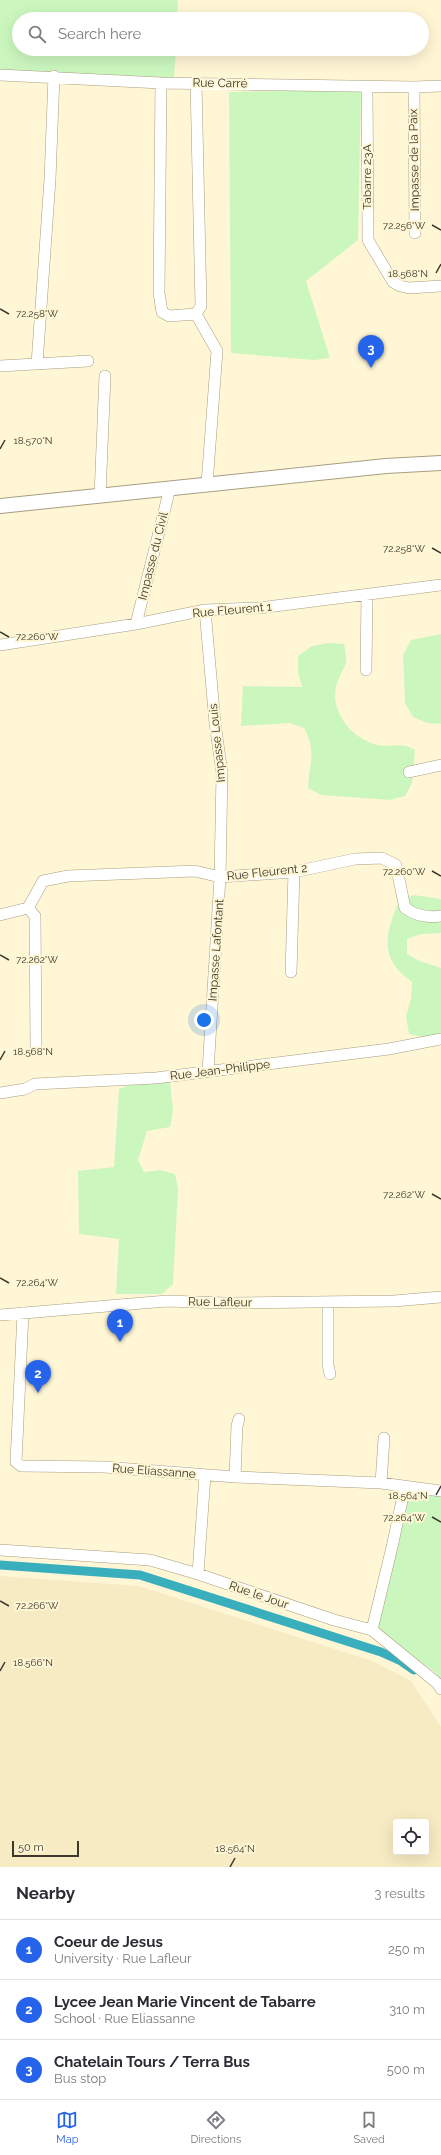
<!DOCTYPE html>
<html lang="en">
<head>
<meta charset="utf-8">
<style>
  :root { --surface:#fff; --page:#f7f7f7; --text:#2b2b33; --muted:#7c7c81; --line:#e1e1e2; --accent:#2563eb }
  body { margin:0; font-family:Raleway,sans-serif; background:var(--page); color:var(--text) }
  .controls { position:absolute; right:12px; bottom:12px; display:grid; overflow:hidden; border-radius:4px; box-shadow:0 4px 16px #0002 }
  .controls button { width:36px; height:36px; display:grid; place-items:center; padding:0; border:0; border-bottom:1px solid var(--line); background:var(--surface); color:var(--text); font:20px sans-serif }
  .scale { position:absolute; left:12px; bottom:10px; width:67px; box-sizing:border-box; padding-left:4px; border:2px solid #3c382b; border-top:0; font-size:11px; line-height:14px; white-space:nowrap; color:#3c382b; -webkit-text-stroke:3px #fff6d5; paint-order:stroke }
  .you { position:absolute; left:204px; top:1020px; width:14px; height:14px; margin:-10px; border:3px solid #fff; border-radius:50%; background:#1a73e8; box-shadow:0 0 0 6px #1a73e833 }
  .badge { display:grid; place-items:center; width:26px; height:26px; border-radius:50%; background:var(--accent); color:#fff; font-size:13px; font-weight:700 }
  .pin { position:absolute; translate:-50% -33px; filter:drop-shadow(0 1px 2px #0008) }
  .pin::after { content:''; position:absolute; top:21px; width:14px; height:12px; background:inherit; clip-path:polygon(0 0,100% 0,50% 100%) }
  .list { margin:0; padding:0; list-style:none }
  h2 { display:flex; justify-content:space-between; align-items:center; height:52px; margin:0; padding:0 16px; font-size:17px }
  h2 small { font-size:13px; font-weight:400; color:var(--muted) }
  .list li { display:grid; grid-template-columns:26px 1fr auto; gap:12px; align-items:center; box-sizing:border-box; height:60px; padding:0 16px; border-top:1px solid var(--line) }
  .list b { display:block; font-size:15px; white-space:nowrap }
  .list p { margin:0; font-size:13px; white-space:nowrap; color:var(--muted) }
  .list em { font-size:13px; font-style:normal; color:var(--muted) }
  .icon { flex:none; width:22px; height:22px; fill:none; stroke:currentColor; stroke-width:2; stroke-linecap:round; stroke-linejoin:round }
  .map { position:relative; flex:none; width:441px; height:1867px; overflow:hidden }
  .search { position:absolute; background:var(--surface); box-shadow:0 4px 16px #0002; left:12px; right:12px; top:12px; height:44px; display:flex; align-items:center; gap:10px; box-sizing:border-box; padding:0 14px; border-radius:22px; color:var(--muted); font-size:15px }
  .sheet { height:232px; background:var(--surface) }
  nav { display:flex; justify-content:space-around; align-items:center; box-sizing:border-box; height:56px; border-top:1px solid var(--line); background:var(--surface); font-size:11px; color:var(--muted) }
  nav a { display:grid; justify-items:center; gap:2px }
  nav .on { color:var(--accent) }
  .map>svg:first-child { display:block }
  .built { fill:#f7ebc3; fill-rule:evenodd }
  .green { fill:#cbf7bf }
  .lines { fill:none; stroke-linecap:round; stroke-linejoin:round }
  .canal { stroke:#39afbd; stroke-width:9 }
  .minor-casing { stroke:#a79e80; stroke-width:12 }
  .major-casing { stroke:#a79e80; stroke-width:16 }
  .minor { stroke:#fff; stroke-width:11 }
  .major { stroke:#fff; stroke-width:14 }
  .ticks { fill:none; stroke:#3c382b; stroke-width:1.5 }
  .labels { text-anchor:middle; stroke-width:4; stroke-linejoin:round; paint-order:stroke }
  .street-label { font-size:12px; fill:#3c382b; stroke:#fff6d5 }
  .ticks-label { font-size:10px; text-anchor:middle; fill:#3c382b; stroke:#fff6d5; stroke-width:4; stroke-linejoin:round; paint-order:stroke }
</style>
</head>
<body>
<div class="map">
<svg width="441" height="1867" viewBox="0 0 441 1867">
  <rect width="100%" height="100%" fill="#fff6d5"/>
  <path class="built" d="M 0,1576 L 139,1586 L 372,1661 L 411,1681 L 441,1727 L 441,1867 L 0,1867 ZM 396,1822 L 426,1822 L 426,1852 L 396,1852 Z"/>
  <path class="green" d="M 0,0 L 178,0 L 177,19 L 19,19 L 19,49 L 176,49 L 174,78 L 0,72 Z
    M 361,90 L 358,240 L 306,281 L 330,358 L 314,360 L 231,353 L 229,92 Z
    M 441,634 L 441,724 L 427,723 L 413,717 L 405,703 L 403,655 L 411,640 Z
    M 328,643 L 344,644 C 350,670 342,665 336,687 C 331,708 347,732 365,740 C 369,742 373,744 377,745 C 391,748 402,741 415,750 L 412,783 L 405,796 L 390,800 L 321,795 L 308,788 C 309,763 317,752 304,728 L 290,723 L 241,726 L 243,686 L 302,687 L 298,672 L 298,656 L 312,646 Z
    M 414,895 L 441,899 L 441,933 L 421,934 L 407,939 L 407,954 L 420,961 L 441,968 L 441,1035 L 426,1038 L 409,1034 L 406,1016 L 411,999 L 412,982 C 378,958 385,935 399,901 Z
    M 141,1081 L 170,1081 L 173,1111 L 170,1127 L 147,1131 L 138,1160 L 144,1172 L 160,1170 L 175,1174 L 178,1189 L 173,1284 L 162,1294 L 116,1294 L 119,1239 L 79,1234 L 78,1171 L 114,1167 L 119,1089 Z
    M 408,1494 L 441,1496 L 441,1682 L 435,1672 L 377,1631 Z"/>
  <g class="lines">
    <path class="canal" d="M 0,1565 L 140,1575 L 381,1652 L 401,1661 L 414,1670"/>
    <defs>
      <path id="minor" d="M 0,75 L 161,83 L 414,87 L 441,86
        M 161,83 L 159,293 L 162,312 L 169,316 L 196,314 L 201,306 L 196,82
        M 367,87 L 368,240 L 393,282 L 400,286 L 409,288 L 441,286
        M 414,87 L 415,233
        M 196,314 L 217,351 L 207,484
        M 37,364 L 50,179 L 54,76
        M 0,366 L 88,361
        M 100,495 L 105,376
        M 205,610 L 215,723 L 222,773 L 220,877 L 208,1071
        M 136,624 L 170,488
        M 0,645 L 136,624 L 205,610 L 259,608 L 441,585
        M 366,670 L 367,595
        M 409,772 L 441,765
        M 28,908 L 35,916 L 36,1046
        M 0,915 L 28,908 L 43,881 L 68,876 L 195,871 L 220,877 L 294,872 L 355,859 L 382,858 L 396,865 L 405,908 C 416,916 427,918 441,916
        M 291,972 L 294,872
        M 0,1093 L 25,1089 L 35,1084 L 156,1078 L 389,1049 L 441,1039
        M 328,1302 L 328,1365 L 330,1374
        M 23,1313 L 16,1462 L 21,1466 L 104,1467 L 235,1477 L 381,1483 L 441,1491
        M 0,1315 L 167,1301 L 225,1303 L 394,1301 L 441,1297
        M 235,1477 L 237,1426 L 239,1419
        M 381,1483 L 384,1438
        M 0,1550 L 150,1560 L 198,1574 L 334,1620 L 372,1630 L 392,1547 L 405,1487
        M 198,1574 L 205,1475
        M 372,1630 L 437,1683 L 441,1689"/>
      <path id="major" d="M 0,506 L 386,466 L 441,463"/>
    </defs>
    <use href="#minor" class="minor-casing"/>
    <use href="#major" class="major-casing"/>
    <use href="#minor" class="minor"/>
    <use href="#major" class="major"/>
  </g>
  <path class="ticks" d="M 432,225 L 441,230M 436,273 L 441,264M 0,309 L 9,314M 0,449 L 5,440M 432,548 L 441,553M 0,632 L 9,637M 432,871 L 441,876M 0,955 L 9,960M 0,1060 L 5,1051M 432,1194 L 441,1199M 0,1278 L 9,1283M 436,1495 L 441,1486M 432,1517 L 441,1522M 0,1601 L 9,1606M 0,1671 L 5,1662M 230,1867 L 235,1858"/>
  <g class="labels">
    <g class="street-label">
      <text transform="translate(220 83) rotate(1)" y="4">Rue Carré</text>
      <text transform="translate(414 160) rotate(-91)" y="4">Impasse de la Paix</text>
      <text transform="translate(367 177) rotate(-90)" y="4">Tabarre 23A</text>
      <text transform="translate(153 556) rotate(-76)" y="4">Impasse du Civil</text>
      <text transform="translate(232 610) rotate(-5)" y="4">Rue Fleurent 1</text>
      <text transform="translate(217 743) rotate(-96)" y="4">Impasse Louis</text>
      <text transform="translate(267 872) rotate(-6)" y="4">Rue Fleurent 2</text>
      <text transform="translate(216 950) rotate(-86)" y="4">Impasse Lafontant</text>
      <text transform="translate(220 1070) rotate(-7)" y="4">Rue Jean-Philippe</text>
      <text transform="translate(220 1302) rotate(1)" y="4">Rue Lafleur</text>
      <text transform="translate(154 1471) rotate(4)" y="4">Rue Eliassanne</text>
      <text transform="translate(259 1595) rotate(19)" y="4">Rue le Jour</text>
    </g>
  </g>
  <g class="ticks-label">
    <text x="404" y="229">72.256°W</text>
    <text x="408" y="277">18.568°N</text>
    <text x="37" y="317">72.258°W</text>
    <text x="33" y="444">18.570°N</text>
    <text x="404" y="552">72.258°W</text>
    <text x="37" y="640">72.260°W</text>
    <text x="404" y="875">72.260°W</text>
    <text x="37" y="963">72.262°W</text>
    <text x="33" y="1055">18.568°N</text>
    <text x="404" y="1198">72.262°W</text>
    <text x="37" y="1286">72.264°W</text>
    <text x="408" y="1499">18.564°N</text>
    <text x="404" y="1521">72.264°W</text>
    <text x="37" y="1609">72.266°W</text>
    <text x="33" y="1666">18.566°N</text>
    <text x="235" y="1852">18.564°N</text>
  </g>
</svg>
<div class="controls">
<button><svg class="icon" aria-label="locate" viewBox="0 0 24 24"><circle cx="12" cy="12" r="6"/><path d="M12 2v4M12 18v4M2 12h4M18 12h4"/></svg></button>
</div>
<div class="scale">50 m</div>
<div class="you"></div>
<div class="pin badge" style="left:120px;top:1342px">1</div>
<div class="pin badge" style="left:38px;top:1393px">2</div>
<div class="pin badge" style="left:371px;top:368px">3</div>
<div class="search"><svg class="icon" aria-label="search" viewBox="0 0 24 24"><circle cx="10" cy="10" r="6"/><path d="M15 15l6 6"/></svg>Search here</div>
</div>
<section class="sheet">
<h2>Nearby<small>3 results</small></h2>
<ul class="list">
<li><span class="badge">1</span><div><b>Coeur de Jesus</b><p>University · Rue Lafleur</p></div><em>250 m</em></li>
<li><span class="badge">2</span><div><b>Lycee Jean Marie Vincent de Tabarre</b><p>School · Rue Eliassanne</p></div><em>310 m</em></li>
<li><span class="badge">3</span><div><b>Chatelain Tours / Terra Bus</b><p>Bus stop</p></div><em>500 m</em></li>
</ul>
</section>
<nav>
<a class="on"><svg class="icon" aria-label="map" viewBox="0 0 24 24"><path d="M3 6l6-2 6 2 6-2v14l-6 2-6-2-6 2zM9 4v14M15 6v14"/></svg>Map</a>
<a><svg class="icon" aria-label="directions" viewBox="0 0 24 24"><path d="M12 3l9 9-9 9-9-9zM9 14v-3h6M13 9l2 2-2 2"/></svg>Directions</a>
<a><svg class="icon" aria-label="saved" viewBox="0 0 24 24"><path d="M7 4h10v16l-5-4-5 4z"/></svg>Saved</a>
</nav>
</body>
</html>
